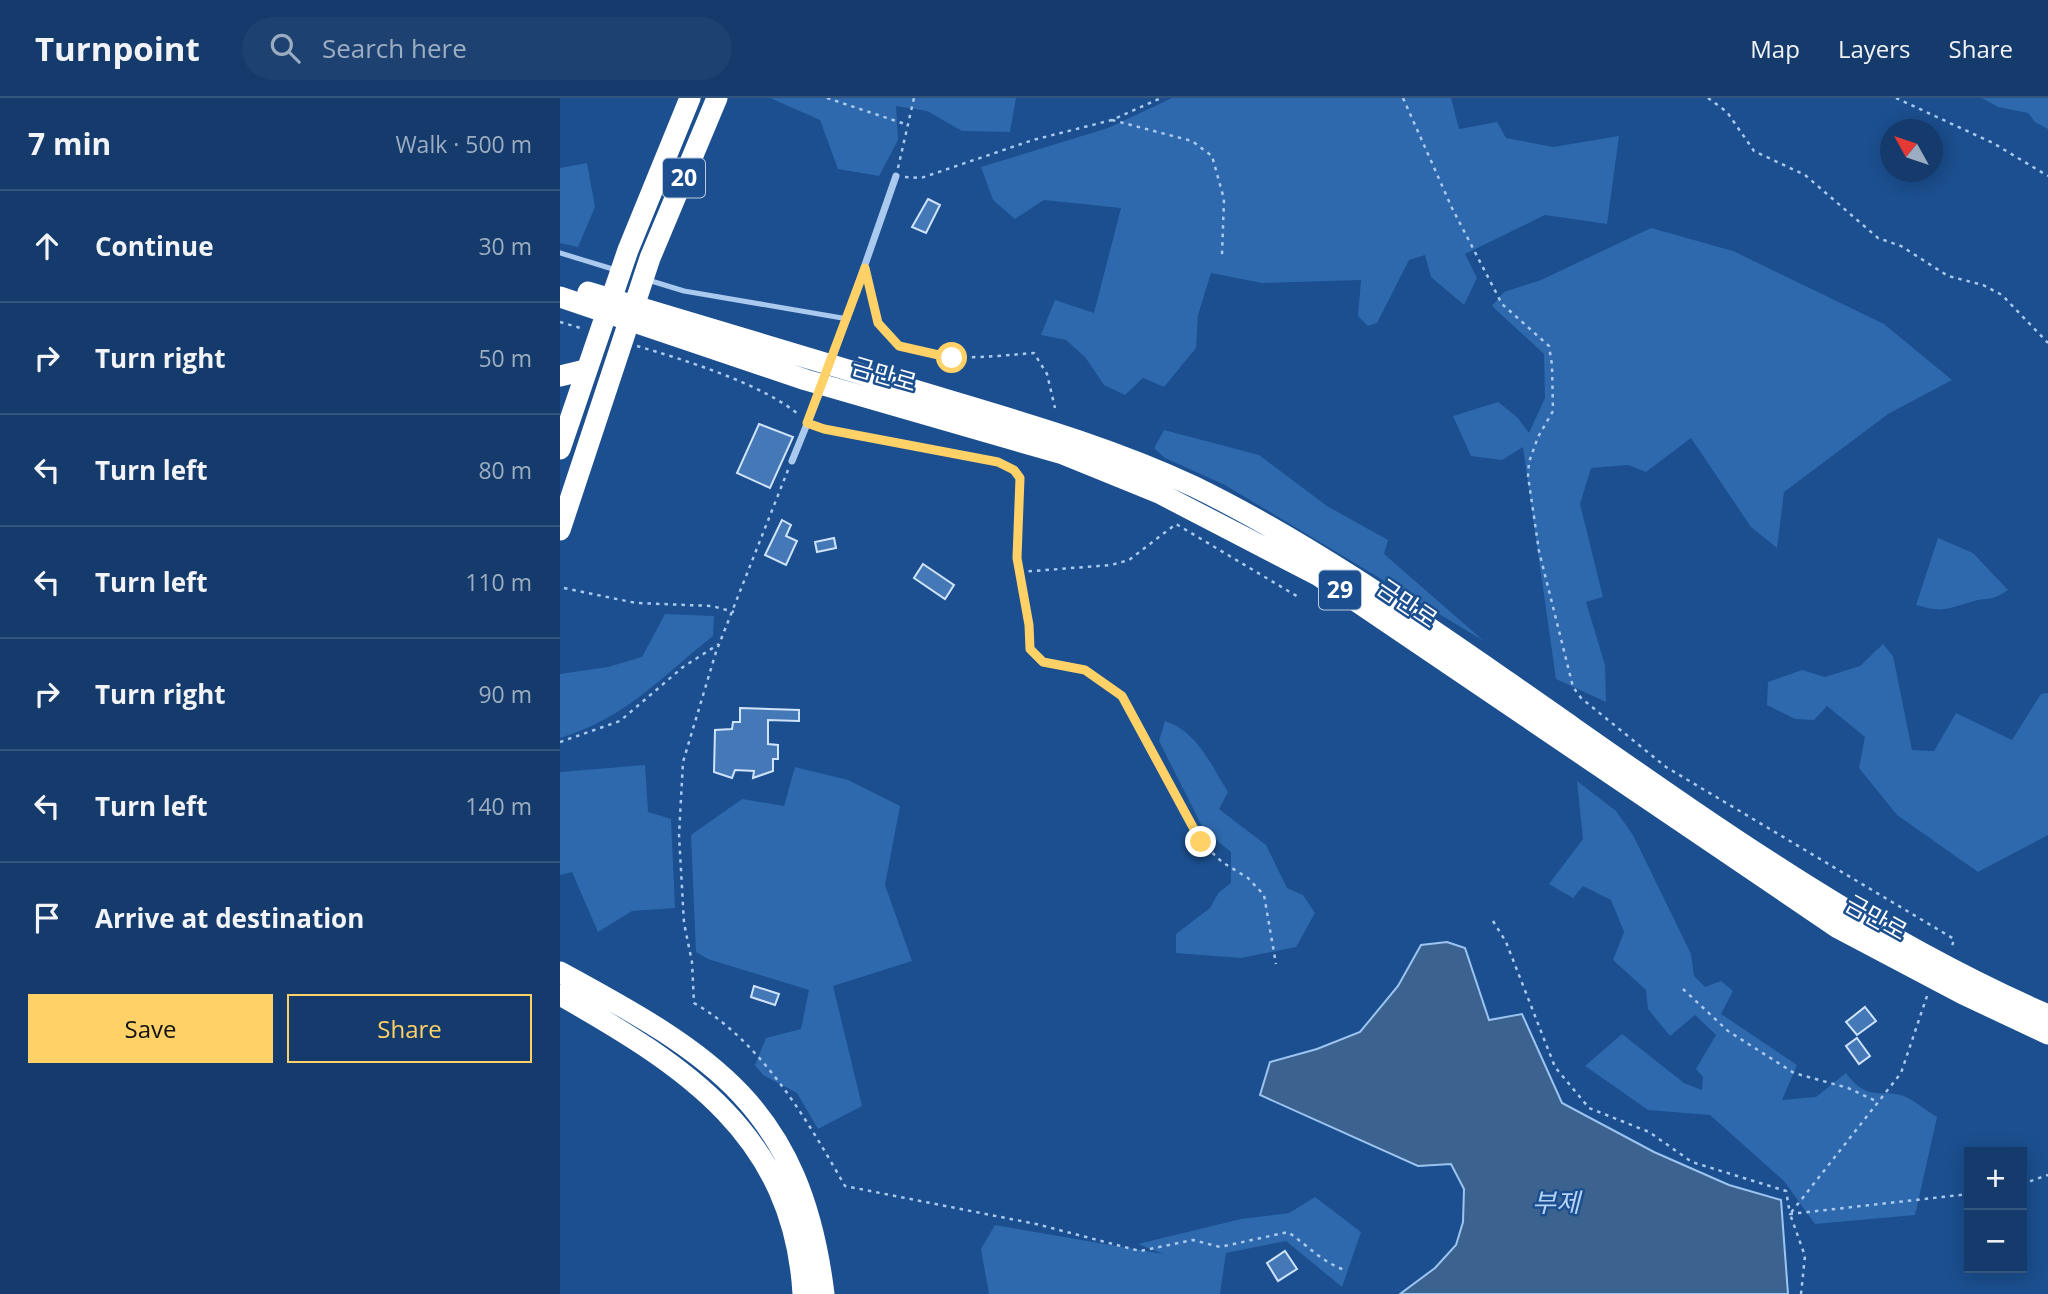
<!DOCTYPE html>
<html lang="en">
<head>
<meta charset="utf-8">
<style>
  :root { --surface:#143b6b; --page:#1d4271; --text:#f1f3f6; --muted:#9dadc1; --line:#33557e; --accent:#ffd166 }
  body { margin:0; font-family:"Open Sans","Noto Sans KR",sans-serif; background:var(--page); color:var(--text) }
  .controls { position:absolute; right:21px; bottom:21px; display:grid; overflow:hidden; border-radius:0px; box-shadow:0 4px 18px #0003 }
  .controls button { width:63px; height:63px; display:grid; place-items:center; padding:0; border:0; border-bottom:2px solid var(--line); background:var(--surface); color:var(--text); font:35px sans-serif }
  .compass { position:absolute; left:1320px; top:21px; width:63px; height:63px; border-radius:50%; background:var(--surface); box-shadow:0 4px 18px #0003; rotate:310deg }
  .stop { position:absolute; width:21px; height:21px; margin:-16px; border:5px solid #ffd166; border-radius:50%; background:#fff }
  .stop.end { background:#ffd166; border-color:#fff; box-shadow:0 2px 7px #0008 }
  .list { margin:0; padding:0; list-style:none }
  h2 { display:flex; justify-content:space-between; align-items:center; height:91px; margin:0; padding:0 28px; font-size:30px }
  h2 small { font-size:23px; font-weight:400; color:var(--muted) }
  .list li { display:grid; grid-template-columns:46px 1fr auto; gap:21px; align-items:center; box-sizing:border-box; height:112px; padding:0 28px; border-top:2px solid var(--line) }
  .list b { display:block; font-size:26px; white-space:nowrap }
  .list em { font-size:23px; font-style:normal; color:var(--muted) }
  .actions { display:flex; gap:14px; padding:21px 28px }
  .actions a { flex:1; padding:16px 0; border:2px solid var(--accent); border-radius:0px; text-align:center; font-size:24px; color:var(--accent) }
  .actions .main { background:var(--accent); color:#111 }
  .icon { flex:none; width:38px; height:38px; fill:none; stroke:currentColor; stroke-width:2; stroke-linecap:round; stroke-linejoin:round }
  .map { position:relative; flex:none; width:1488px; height:1196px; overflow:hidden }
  header { display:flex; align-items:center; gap:42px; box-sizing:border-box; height:98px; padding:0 35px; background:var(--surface); border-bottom:2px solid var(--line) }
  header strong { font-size:33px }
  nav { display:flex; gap:38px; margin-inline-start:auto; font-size:24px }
  .search { width:490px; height:63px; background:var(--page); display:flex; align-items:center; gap:18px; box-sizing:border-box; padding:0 24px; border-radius:38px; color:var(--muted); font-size:26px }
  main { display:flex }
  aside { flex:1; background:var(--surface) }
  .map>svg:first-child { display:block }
  .green { fill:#2e69ad }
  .water { fill:#3c6290; stroke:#9cc4f0; stroke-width:2 }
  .building { fill:#4478b7; stroke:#cfe3fa; stroke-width:2 }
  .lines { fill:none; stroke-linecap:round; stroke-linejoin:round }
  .path { stroke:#a9c9ee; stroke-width:2.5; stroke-dasharray:3.5 5; stroke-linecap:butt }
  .lane { stroke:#a9c9ee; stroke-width:5 }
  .street { stroke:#a9c9ee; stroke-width:7 }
  .highway { stroke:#fff; stroke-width:21 }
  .route { stroke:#ffd166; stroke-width:9 }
  .labels { text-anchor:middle; stroke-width:5; stroke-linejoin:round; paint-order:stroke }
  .shield { fill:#1b4f8f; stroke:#bbcadd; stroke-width:2 }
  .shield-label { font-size:23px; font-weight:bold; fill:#fff }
  .street-label { font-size:24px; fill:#fff; stroke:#1b4f8f }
  .water-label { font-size:26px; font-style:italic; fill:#b5d3f5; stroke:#1b4f8f }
</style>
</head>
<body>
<header>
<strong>Turnpoint</strong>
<div class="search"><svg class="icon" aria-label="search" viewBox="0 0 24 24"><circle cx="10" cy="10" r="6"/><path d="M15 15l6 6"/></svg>Search here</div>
<nav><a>Map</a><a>Layers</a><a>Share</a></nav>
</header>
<main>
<aside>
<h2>7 min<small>Walk · 500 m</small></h2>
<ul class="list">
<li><svg class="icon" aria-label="ahead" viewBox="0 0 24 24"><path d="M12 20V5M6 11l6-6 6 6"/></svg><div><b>Continue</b></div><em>30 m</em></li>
<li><svg class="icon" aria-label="right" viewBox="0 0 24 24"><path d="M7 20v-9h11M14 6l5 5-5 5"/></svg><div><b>Turn right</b></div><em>50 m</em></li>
<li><svg class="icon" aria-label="left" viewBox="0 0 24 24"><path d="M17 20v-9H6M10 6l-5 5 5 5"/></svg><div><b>Turn left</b></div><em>80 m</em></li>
<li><svg class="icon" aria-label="left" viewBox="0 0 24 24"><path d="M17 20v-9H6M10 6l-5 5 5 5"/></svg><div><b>Turn left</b></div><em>110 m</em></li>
<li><svg class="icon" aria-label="right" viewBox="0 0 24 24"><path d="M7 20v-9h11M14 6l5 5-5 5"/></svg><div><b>Turn right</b></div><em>90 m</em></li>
<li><svg class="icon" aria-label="left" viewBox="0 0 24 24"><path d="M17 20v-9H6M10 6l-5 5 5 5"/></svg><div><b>Turn left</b></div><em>140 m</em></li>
<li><svg class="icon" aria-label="arrive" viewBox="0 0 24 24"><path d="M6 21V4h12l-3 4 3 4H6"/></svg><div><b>Arrive at destination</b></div></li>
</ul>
<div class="actions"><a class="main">Save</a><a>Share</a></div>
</aside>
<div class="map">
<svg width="1488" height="1196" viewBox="0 0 1488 1196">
  <rect width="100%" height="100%" fill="#1b4f8f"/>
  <path class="green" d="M 210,0 L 456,0 L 450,34 L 402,33 L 367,13 L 336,8 L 338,42 L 319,78 L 278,71 L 260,22 Z
    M 612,0 L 891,0 L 899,31 L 937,24 L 946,40 L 993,49 L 1059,38 L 1047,126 L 985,117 L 905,156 L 917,180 L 904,207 L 871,179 L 865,157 L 849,162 L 817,225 L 808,228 L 798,218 L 801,182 L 702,185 L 651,175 L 638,217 L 636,250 L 604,289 L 583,280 L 565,297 L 544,287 L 525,259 L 506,242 L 481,237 L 495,202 L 534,215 L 561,110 L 484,102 L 455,121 L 433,102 L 421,69 L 548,30 Z
    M 1422,0 L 1488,0 L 1488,31 L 1475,24 L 1468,15 L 1438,9 Z
    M 27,65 L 35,109 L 18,149 L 0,145 L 0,70 Z
    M 1091,130 L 1173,153 L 1324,226 L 1392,282 L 1328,316 L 1224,394 L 1217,450 L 1191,429 L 1131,340 L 1086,374 L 1068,367 L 1031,370 L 1020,406 L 1043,499 L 1026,504 L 1045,567 L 1046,604 L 996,581 L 963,349 L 942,362 L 911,358 L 893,318 L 938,304 L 958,320 L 969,335 L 985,300 L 984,256 L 932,208 L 944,194 L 981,182 Z
    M 604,332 L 699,357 L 767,408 L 828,442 L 824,456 L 924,543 L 665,387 L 605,360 L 594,350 Z
    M 1378,440 L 1413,455 L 1448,492 C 1429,505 1429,498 1411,504 C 1385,511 1384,515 1356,507 Z
    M 105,516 L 154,518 L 153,538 C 100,580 66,620 0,640 L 0,576 L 48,569 L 82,559 Z
    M 1323,546 L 1333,558 L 1352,652 L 1374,653 L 1396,615 L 1452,642 L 1481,596 L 1488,595 L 1488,737 L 1418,774 L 1337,717 L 1299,670 L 1305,639 L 1267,608 L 1254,622 L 1235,621 L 1207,607 L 1208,584 L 1242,572 L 1265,579 L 1300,568 Z
    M 605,623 C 637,633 651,667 668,694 L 659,711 L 706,747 L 727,790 L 743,797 L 755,815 L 736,849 L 681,860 L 616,855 L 616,836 L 650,810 L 659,794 L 671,785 L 671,754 L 644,732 L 599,643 Z
    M 85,667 L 88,714 L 111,721 L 115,810 L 72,813 L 38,834 L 12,774 L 0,777 L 0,674 Z
    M 235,669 L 288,682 L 340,708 L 325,787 L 352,863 L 273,888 L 302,1008 L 258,1031 L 237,995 L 203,977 L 195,967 L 206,940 L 241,931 L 249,892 L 148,861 L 136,854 L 131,737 L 182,701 L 224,708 Z
    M 1017,683 L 1056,713 L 1073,737 L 1131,856 L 1134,878 L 1145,889 L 1161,883 L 1173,893 L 1161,916 L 1237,967 L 1222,1002 L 1256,999 L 1286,975 C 1309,1007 1324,988 1348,1000 C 1358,1005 1367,1013 1377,1019 L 1355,1117 L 1255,1126 L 1224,1083 L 1150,1017 L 1088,1012 L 1025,968 L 1062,936 L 1124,985 L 1142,992 L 1143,979 L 1136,971 L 1156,937 L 1135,917 L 1110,938 L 1088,911 L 1086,892 L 1053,862 L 1064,834 L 1051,802 L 1023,788 L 1013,800 L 989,786 L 1023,741 Z
    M 755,1099 L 801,1134 L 782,1189 L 726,1143 L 666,1155 L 660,1196 L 429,1196 L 421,1151 L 435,1127 L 603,1156 L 578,1146 L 681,1121 L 729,1115 Z"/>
  <path class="water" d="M 887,844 L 905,850 L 929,922 L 962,916 L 1002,1005 L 1094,1054 L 1169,1087 L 1221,1102 L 1228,1196 L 840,1196 L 875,1170 L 896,1147 L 903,1124 L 904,1091 L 891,1066 L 858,1068 L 700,997 L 710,964 L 757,951 L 800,934 L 838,888 L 861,847 Z"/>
  <path class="building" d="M 368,101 L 380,107 L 366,135 L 352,129 Z
    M 199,326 L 233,339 L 210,390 L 177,375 Z
    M 222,422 L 231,427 L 226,438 L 237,443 L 226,467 L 205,457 Z
    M 274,440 L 276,450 L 257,454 L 255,444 Z
    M 363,466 L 394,487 L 385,501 L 354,480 Z
    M 180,610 L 239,612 L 239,623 L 208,622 L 208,646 L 218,647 L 218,661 L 213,661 L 213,673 L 193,680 L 194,673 L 175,672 L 172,680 L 154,674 L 155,632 L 172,631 L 173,624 L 180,624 Z
    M 194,888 L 219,896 L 215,907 L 191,899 Z
    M 1305,909 L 1316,923 L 1297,937 L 1286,924 Z
    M 1297,940 L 1310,958 L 1299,966 L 1286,948 Z
    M 725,1153 L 737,1171 L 718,1183 L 707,1165 Z"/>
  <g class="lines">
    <path class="path" d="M 267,0 L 348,27
      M 843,0 L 892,110 L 942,206 L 989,248 L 992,267 L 993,313 L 978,339 L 969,364 L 968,378 L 979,453 L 1013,589 L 1021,600 L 1106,669 L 1394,841 L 1391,852
      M 1148,0 L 1167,14 L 1194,53 L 1245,77 L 1318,140 L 1341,148 L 1388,178 L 1423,187 L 1442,197 L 1488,245
      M 1336,0 L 1433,45 L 1488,78
      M 552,22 L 632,43 L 652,58 L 664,101 L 662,157
      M 338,70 L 354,0
      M 345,79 L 361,80 L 473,42 L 552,22 L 601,0
      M 309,187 C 312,198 312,213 317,224 C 340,272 432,258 474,255 L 487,276 L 495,310
      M 0,224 L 24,231
      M 77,248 C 122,261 206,287 240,318
      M 258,329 L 438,364 L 454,372 L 460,380 L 457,460 L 469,527 L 470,551 L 483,564 L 525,572 L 562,598 L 641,744 L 662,764 L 688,780 L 704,797 L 716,866
      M 228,372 L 156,554 L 123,664 L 119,737 L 124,825 L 132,864 L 134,905 C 202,944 247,1022 285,1088 L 476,1126 L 580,1153 L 633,1142 L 660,1149 L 728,1134 C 747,1147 763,1165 785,1172
      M 460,474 L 551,467 L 569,462 L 616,426 L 740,500
      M 4,490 L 76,505 L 152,508 L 174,514
      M 0,644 L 60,623 L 123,569 L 159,546
      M 933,823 L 946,844 L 995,969 L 1029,1010 L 1089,1034 L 1132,1064 L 1226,1093 L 1230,1116 L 1409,1096
      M 1123,891 L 1168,933 L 1234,975 L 1288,990 L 1318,1004
      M 1462,1086 L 1488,1077
      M 1241,1196 L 1245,1158 L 1230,1116 L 1341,975 L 1367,898"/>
    <path class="lane" d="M 0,155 L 56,172
      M 88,182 L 124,193 L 288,221"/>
    <path class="street" d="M 271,264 L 336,78
      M 232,363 L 262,289"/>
    <path class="highway" d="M 28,194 C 141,228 254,262 368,296 C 457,323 548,348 633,388 C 744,442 847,514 948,584 C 1121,704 1294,833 1488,917
      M 0,199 L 246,282 L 503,356 L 599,395 L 759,478 L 1278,830 L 1403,896 L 1488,936
      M 0,278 L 25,272
      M 0,351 L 68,152 L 130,0
      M 0,432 L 90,160 L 157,0
      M 0,874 C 153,957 241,1009 264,1196
      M 0,897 C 125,968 234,1037 243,1196"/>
  </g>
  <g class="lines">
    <path class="route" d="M 392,260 L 339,248 L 318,225 L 305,170 L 247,325 L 264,331 L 438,364 L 454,372 L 460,380 L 457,460 L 469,527 L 470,551 L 483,564 L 525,572 L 562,598 L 641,744"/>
  </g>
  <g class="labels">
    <g class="shield">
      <rect x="103" y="60.5" width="42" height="39" rx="5"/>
      <rect x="759" y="472.5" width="42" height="39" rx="5"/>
    </g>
    <g class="shield-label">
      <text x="124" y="88">20</text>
      <text x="780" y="500">29</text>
    </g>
    <g class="street-label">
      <text transform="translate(324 277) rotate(16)" y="8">금만로</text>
      <text transform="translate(847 506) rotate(34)" y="8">금만로</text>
      <text transform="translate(1316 820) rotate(29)" y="8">금만로</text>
    </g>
    <g class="water-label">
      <text x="996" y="1114">부제</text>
    </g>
  </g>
</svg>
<div class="controls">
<button>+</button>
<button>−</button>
</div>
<svg class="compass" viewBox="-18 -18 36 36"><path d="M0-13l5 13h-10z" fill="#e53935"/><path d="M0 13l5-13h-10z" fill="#9dadc1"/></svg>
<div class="stop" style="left:392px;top:260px"></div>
<div class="stop end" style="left:641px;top:744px"></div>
</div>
</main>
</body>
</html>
